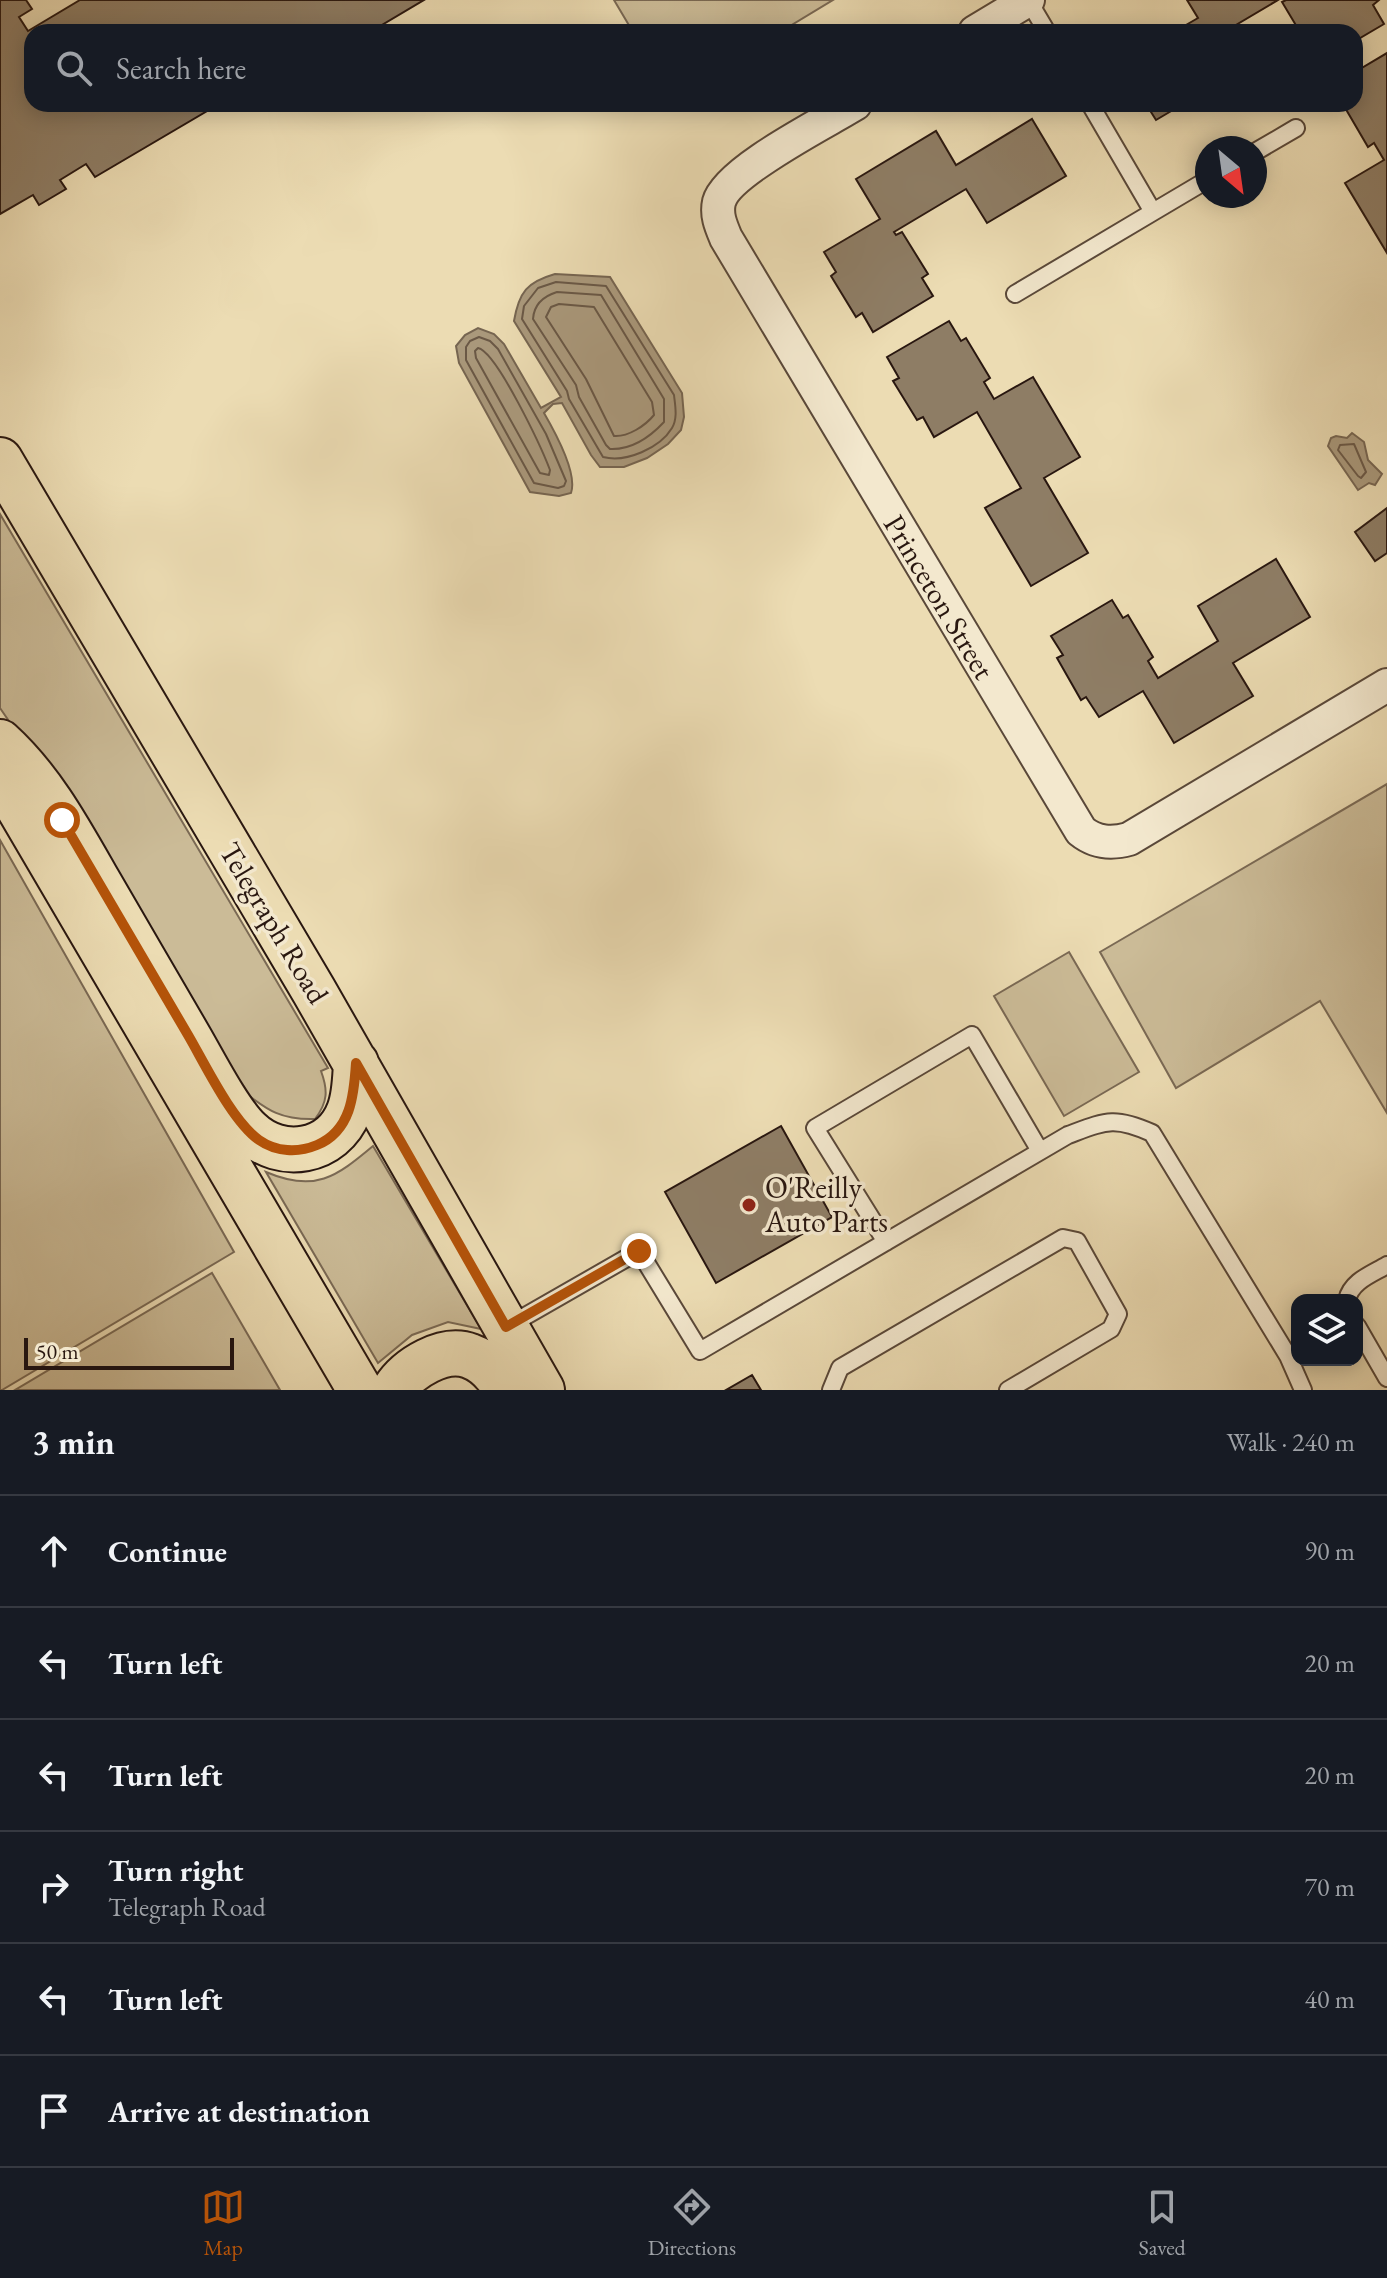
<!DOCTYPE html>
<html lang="en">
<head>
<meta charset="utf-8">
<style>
  :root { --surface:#171b24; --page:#20242c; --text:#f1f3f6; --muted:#9ea1a6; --line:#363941; --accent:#b45309 }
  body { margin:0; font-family:"EB Garamond",serif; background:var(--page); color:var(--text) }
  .controls { position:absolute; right:24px; bottom:24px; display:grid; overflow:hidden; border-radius:16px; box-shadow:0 4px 20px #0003 }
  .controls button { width:72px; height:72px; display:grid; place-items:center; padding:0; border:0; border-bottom:2px solid var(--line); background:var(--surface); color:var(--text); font:40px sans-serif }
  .compass { position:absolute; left:1195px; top:136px; width:72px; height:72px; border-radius:50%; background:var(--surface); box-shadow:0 4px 20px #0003; rotate:151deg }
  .scale { position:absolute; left:24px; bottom:20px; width:210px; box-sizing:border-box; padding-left:8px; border:4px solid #291710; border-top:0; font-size:22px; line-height:28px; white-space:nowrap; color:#291710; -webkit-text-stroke:6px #f3e8ce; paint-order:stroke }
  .stop { position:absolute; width:24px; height:24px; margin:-18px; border:6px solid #b45309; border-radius:50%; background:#fff }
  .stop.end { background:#b45309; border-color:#fff; box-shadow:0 2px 8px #0008 }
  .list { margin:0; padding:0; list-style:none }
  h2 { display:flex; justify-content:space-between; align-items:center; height:104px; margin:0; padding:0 32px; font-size:34px }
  h2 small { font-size:26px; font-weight:400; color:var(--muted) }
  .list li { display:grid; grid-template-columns:52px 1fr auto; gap:24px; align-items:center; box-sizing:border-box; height:112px; padding:0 32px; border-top:2px solid var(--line) }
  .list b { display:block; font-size:30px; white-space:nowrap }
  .list p { margin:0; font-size:26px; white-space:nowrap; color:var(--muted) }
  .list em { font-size:26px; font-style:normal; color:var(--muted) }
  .icon { flex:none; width:44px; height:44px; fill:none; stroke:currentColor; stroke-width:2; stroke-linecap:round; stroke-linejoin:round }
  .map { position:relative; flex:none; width:1387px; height:1390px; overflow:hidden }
  .search { position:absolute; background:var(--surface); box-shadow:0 4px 20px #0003; left:24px; right:24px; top:24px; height:88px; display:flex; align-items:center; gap:20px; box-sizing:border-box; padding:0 28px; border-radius:24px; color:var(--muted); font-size:30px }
  .sheet { height:776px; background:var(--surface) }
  nav { display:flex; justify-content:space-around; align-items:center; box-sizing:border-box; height:112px; border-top:2px solid var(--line); background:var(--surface); font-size:22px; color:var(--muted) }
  nav a { display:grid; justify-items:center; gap:4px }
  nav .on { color:var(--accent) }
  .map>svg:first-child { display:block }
  .green { fill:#cbbb97; stroke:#7a6954; stroke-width:2 }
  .water { fill:#aa997c; stroke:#766551; stroke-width:2 }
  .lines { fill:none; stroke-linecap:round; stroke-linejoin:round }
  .shore { stroke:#6a5846; stroke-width:2 }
  .building { fill:#8e7d65; stroke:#291710; stroke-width:2 }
  .service-casing { stroke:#5a4839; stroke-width:20 }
  .minor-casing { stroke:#5a4839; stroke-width:36 }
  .primary-casing { stroke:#291710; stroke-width:48 }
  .service { stroke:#f3e8ce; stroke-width:16 }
  .minor { stroke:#f3e8ce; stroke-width:32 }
  .primary { stroke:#ecdcb3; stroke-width:44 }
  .route { stroke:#b45309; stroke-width:10 }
  .poi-dot { fill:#8f2418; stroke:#f3e8ce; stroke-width:3 }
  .labels { text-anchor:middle; stroke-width:7; stroke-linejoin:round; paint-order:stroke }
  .street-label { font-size:30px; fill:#291710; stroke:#f3e8ce }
  .poi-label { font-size:30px; fill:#291710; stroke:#f3e8ce; text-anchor:start }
</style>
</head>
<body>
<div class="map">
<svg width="1387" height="1390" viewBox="0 0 1387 1390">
  <rect width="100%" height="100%" fill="#ecdcb3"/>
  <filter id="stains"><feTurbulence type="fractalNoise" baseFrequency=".0025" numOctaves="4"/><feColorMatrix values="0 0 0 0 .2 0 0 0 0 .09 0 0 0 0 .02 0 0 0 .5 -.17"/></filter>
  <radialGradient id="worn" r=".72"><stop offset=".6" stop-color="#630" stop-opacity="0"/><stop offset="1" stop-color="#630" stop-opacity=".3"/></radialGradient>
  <path class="green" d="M 614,0 L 833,0 L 780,32 L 633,32 Z
    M 0,514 L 328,1068 L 321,1071 C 328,1090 328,1102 315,1119 C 282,1120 268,1111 243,1091 L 72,813 L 0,708 Z
    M 1387,784 L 1387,1113 L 1320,1001 L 1176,1088 L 1100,952 Z
    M 0,840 L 234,1252 L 2,1390 L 0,1390 Z
    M 1069,952 L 1139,1072 L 1064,1116 L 994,996 Z
    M 373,1146 L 481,1329 L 448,1322 L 412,1335 L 378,1363 L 266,1172 C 315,1193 336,1177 373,1146 Z
    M 212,1273 L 280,1390 L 15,1390 Z"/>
  <path class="water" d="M 555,274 L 610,277 L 682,393 L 684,417 L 681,430 L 668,444 L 647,458 L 624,467 L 600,467 L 591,455 L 562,403 L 553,404 L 544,413 C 555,432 578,473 571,493 L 559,496 L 530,492 L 459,363 L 456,346 L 465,335 L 478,328 L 494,334 L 504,344 L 541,408 L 561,397 L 514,321 C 519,292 527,282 555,274 Z
    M 1352,433 L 1364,442 L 1368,460 L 1382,474 L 1375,485 L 1369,483 L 1358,490 L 1328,446 L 1331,438 L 1336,436 L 1347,438 Z"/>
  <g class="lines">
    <path class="shore" d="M 556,282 L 606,286 L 674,395 C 675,405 678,418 672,428 C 660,448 626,463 603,457 L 569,399 L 567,391 L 522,319 L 524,306 L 538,288 Z
      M 557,292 L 601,295 L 664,399 L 664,422 C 650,437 631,450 610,449 L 606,445 L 579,397 L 576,385 L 533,319 C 534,304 544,296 557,292 Z
      M 559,304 L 594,307 L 652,402 L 654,415 C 645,426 628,437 614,436 L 586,379 L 546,317 L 551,307 Z
      M 479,337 L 490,341 L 498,349 L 546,434 L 566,481 L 564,486 L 558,488 L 534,483 L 466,360 L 466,347 L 470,341 Z
      M 478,348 C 497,352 542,449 550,470 L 549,475 L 540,473 L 476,358 L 475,351 Z
      M 1354,444 L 1366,472 L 1361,478 L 1358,476 L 1338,450 L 1340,445 Z"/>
  </g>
  <path class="building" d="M 0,0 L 26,0 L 32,9 L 19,17 L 28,31 L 80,0 L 424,0 L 370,32 L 32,32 L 32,104 L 219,104 L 95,177 L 86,164 L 60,180 L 66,189 L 39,205 L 33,195 L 0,214 Z
    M 1187,0 L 1278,0 L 1224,32 L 1174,32 L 1198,18 Z
    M 1286,0 L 1379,0 L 1373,5 L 1384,24 L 1355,41 L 1355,32 L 1300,32 L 1282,2 Z
    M 1387,53 L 1387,253 L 1345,183 L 1384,160 L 1374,143 L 1368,147 L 1344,106 L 1355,104 L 1355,72 Z
    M 1146,104 L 1183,104 L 1156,120 Z
    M 1032,119 L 1066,176 L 987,223 L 966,189 L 894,232 L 896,235 L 902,232 L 928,274 L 922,278 L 933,296 L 873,332 L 862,313 L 856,317 L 831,276 L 836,272 L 824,252 L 880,219 L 856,179 L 936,131 L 956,165 Z
    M 949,321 L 961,341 L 966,338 L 990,378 L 984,382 L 994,399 L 1033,377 L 1080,457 L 1044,478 L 1088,553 L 1031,586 L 985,508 L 1021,488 L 977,412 L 934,437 L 923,417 L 917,420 L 893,381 L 899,378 L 887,357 Z
    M 1387,508 L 1387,553 L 1375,561 L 1355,532 Z
    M 1276,559 L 1310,617 L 1233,663 L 1253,696 L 1174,743 L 1143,691 L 1099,717 L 1086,697 L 1081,700 L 1057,658 L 1063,655 L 1051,636 L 1112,600 L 1123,618 L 1128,615 L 1153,657 L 1148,661 L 1158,678 L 1218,641 L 1198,606 Z
    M 781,1126 L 832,1217 L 716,1283 L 665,1192 Z
    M 752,1375 L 761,1390 L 726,1390 Z"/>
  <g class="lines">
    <defs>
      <path id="service" d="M 1028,0 L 1047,32
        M 1255,152 L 1296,128
        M 1153,212 L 1207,180
        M 1015,294 L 1153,212 L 1090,104
        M 886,1242 L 815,1128 L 972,1035 L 1040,1151
        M 1347,1300 C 1351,1281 1372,1274 1387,1265
        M 508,1326 L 639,1251 L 700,1351 L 1068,1135 C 1106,1121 1114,1116 1152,1133 L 1288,1356 L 1303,1390
        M 1357,1326 L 1387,1378
        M 831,1390 L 840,1368 L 1063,1238 L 1077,1241 L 1118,1314 L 1111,1329 L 1008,1390"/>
      <path id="minor" d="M 975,32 L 1028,0
        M 855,104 C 826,122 727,171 719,202 C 716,215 721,226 726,238 L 1081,831 C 1096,843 1111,844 1129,839 L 1387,685"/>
      <path id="primary" d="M 0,460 L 314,991 L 542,1390
        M 0,742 C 42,780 70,832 98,881 C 129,934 159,986 190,1039 C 205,1065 229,1112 249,1131 C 281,1162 333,1153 349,1111 C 355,1096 355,1079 356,1063
        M 0,776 L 360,1390
        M 394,1390 C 408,1368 444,1346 470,1356 C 487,1362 498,1376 506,1390"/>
    </defs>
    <use href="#service" class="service-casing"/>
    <use href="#minor" class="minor-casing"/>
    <use href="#primary" class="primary-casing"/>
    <use href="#service" class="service"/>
    <use href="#minor" class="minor"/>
    <use href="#primary" class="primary"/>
  </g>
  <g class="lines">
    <path class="route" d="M 62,820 C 104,891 146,963 188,1035 C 205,1064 232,1121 259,1140 C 276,1152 298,1153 317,1145 C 351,1131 354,1095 356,1063 L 506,1327 L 639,1251"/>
  </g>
  <circle class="poi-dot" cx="749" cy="1205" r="8"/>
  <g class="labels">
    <g class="street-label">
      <text transform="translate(939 597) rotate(59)" y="10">Princeton Street</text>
      <text transform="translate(274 923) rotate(59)" y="10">Telegraph Road</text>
    </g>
    <g class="poi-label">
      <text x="765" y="1198">O'Reilly<tspan x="765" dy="34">Auto Parts</tspan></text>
    </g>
  </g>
  <rect width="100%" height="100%" filter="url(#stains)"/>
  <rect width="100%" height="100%" fill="url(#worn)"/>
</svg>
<div class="controls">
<button><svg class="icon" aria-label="layers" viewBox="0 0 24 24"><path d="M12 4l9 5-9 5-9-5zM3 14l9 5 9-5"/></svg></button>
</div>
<svg class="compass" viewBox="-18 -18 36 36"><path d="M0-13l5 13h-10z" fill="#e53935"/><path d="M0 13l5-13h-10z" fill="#9ea1a6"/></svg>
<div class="scale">50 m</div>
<div class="stop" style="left:62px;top:820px"></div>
<div class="stop end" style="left:639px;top:1251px"></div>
<div class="search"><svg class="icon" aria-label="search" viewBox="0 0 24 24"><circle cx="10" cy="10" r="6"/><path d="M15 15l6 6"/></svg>Search here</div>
</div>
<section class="sheet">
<h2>3 min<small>Walk · 240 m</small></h2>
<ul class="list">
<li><svg class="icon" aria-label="ahead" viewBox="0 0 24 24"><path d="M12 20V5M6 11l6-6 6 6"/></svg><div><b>Continue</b></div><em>90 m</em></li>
<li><svg class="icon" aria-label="left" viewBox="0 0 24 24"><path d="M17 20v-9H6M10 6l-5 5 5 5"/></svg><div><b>Turn left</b></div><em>20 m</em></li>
<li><svg class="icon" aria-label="left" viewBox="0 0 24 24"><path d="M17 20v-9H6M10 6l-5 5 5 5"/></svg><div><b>Turn left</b></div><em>20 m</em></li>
<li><svg class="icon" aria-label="right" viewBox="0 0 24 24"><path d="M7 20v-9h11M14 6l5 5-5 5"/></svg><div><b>Turn right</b><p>Telegraph Road</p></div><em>70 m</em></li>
<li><svg class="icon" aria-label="left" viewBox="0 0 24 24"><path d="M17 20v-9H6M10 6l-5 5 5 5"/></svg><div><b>Turn left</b></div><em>40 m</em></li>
<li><svg class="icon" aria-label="arrive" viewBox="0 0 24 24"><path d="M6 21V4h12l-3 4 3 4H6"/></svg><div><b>Arrive at destination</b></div></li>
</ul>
</section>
<nav>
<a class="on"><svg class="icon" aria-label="map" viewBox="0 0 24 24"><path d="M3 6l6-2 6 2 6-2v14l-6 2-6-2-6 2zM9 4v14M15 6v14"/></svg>Map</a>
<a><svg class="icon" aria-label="directions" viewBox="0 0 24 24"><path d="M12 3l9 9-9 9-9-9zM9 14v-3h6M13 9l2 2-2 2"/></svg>Directions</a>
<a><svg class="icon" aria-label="saved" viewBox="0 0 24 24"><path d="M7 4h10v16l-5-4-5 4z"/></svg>Saved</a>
</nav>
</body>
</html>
